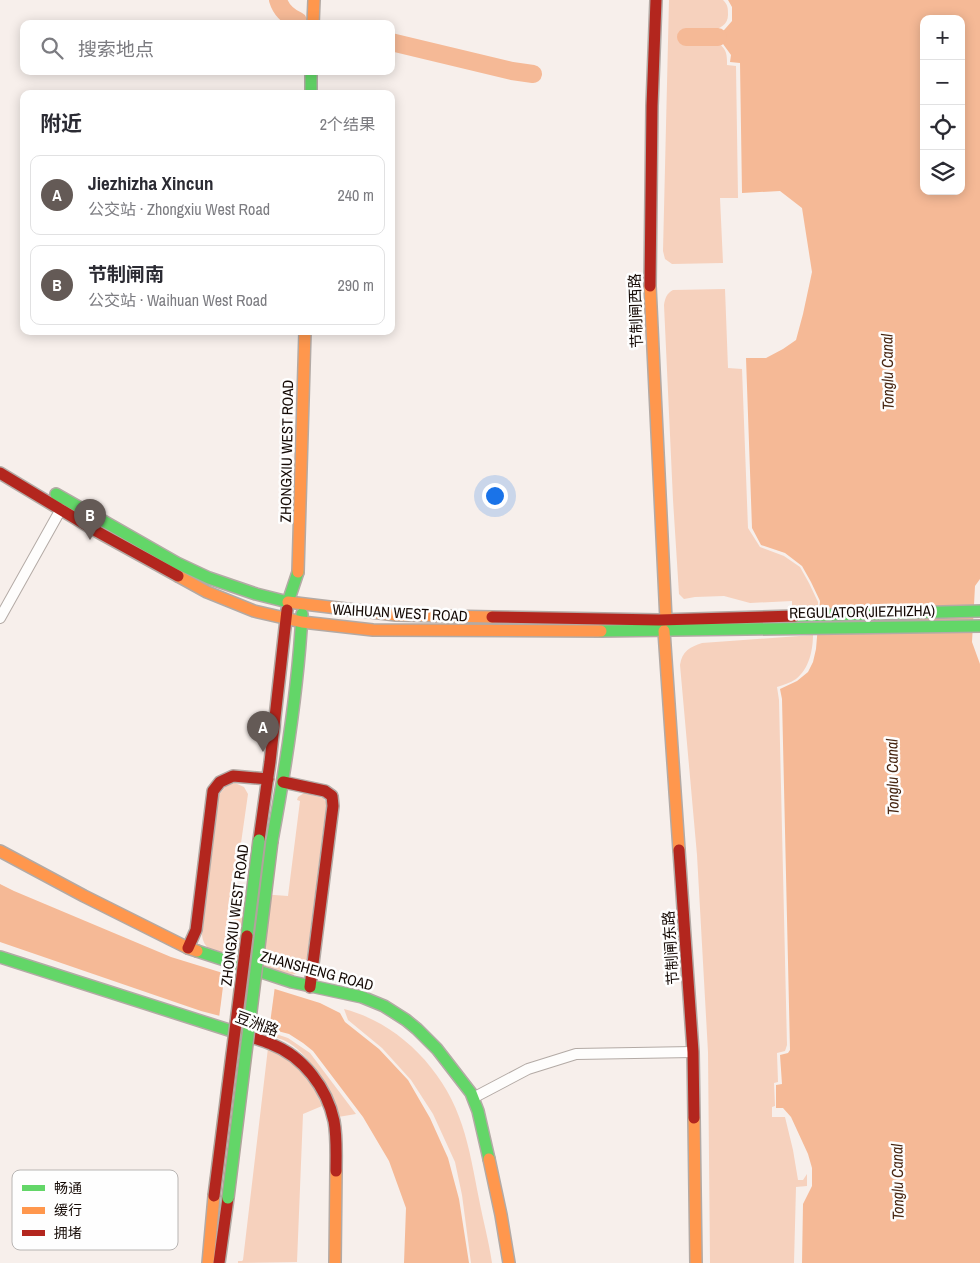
<!DOCTYPE html>
<html lang="zh">
<head>
<meta charset="utf-8">
<style>
  :root { --surface:#fff; --page:#f7f7f7; --text:#2b2b33; --muted:#7c7c81; --line:#e1e1e2; --accent:#645a56 }
  body { margin:0; font-family:"Archivo Narrow","Noto Sans SC",sans-serif; background:var(--page); color:var(--text) }
  .controls { position:absolute; right:15px; top:15px; display:grid; overflow:hidden; border-radius:10px; box-shadow:0 2px 12px #0003 }
  .controls button { width:45px; height:45px; display:grid; place-items:center; padding:0; border:0; border-bottom:1px solid var(--line); background:var(--surface); color:var(--text); font:25px sans-serif }
  .you { position:absolute; left:494px; top:495px; width:18px; height:18px; margin:-12px; border:4px solid #fff; border-radius:50%; background:#1a73e8; box-shadow:0 0 0 8px #1a73e833 }
  .badge { display:grid; place-items:center; width:32px; height:32px; border-radius:50%; background:var(--accent); color:#fff; font-size:16px; font-weight:700 }
  .pin { position:absolute; translate:-50% -41px; filter:drop-shadow(0 1px 2px #0008) }
  .pin::after { content:''; position:absolute; top:26px; width:18px; height:15px; background:inherit; clip-path:polygon(0 0,100% 0,50% 100%) }
  .list { margin:0; padding:0; list-style:none }
  h2 { display:flex; justify-content:space-between; align-items:center; height:65px; margin:0; padding:0 20px; font-size:21px }
  h2 small { font-size:16px; font-weight:400; color:var(--muted) }
  .list li { display:grid; grid-template-columns:32px 1fr auto; gap:15px; align-items:center; box-sizing:border-box; height:80px; margin:0 10px 10px; padding:0 10px; border:1px solid var(--line); border-radius:10px }
  .list b { display:block; font-size:19px; white-space:nowrap }
  .list p { margin:0; font-size:16px; white-space:nowrap; color:var(--muted) }
  .list em { font-size:16px; font-style:normal; color:var(--muted) }
  .icon { flex:none; width:28px; height:28px; fill:none; stroke:currentColor; stroke-width:2; stroke-linecap:round; stroke-linejoin:round }
  .map { position:relative; flex:none; width:980px; height:1263px; overflow:hidden }
  .search { position:absolute; background:var(--surface); box-shadow:0 2px 12px #0003; left:20px; top:20px; width:375px; height:55px; display:flex; align-items:center; gap:12px; box-sizing:border-box; padding:0 18px; border-radius:10px; color:var(--muted); font-size:19px }
  .panel { position:absolute; background:var(--surface); box-shadow:0 2px 12px #0003; left:20px; top:90px; width:375px; height:245px; border-radius:10px }
  .map>svg:first-child { display:block }
  .green { fill:#f6d1bd }
  .water { fill:#f5b996; fill-rule:evenodd }
  .pier { fill:#f7efeb }
  .lines { fill:none; stroke-linecap:round; stroke-linejoin:round }
  .river { stroke:#f5b996; stroke-width:18 }
  .street-casing { stroke:#b3aaa5; stroke-width:12 }
  .fast-casing { stroke:#b3aaa5; stroke-width:14 }
  .slow-casing { stroke:#b3aaa5; stroke-width:14 }
  .jam-casing { stroke:#b3aaa5; stroke-width:14 }
  .street { stroke:#fefdfc; stroke-width:10 }
  .fast { stroke:#63d668; stroke-width:11 }
  .slow { stroke:#ff974d; stroke-width:11 }
  .jam { stroke:#b3261e; stroke-width:11 }
  .fast-bridge-casing { stroke:#b0a49c; stroke-width:14; stroke-linecap:butt }
  .jam-bridge-casing { stroke:#b0a49c; stroke-width:14; stroke-linecap:butt }
  .fast-bridge { stroke:#63d668; stroke-width:11 }
  .jam-bridge { stroke:#b3261e; stroke-width:11 }
  .labels { text-anchor:middle; stroke-width:5; stroke-linejoin:round; paint-order:stroke }
  .street-label { font-size:15px; fill:#150a05; stroke:#fefefe }
  .water-label { font-size:16px; font-style:italic; fill:#482713; stroke:#fefefe }
  .key { fill:#fefefe; stroke:#b8b5b3; stroke-width:1 }
  .key-label { font-size:14px; fill:#150a05 }
</style>
</head>
<body>
<div class="map">
<svg width="980" height="1263" viewBox="0 0 980 1263">
  <rect width="100%" height="100%" fill="#f7efeb"/>
  <path class="green" d="M 669,0 L 723,0 C 728,5 728,8 728,15 C 728,34 696,32 682,34 L 681,39 L 719,44 C 727,49 727,56 727,65 L 736,66 L 738,198 L 720,198 L 723,263 L 672,264 L 665,259 L 663,251 Z
    M 725,289 L 728,368 L 742,369 L 748,528 L 760,547 L 784,556 L 800,567 L 809,583 L 818,602 L 818,608 L 797,609 L 796,605 L 792,606 L 792,601 L 750,603 L 724,596 L 695,597 L 684,599 L 679,594 L 673,500 L 664,305 C 665,298 667,293 673,290 Z
    M 813,635 C 813,650 809,669 796,679 C 790,683 783,685 777,687 L 779,700 L 787,1045 L 785,1051 L 777,1053 L 778,1082 L 774,1083 L 775,1106 L 772,1107 L 772,1117 L 785,1117 L 793,1150 L 798,1180 L 803,1180 L 807,1174 L 807,1186 L 796,1187 L 794,1263 L 710,1263 L 708,1052 L 697,855 L 680,665 C 682,651 690,647 702,643 Z
    M 235,783 L 244,787 L 248,794 L 234,892 L 288,896 L 300,801 L 297,800 L 298,797 L 304,793 L 323,798 L 326,802 L 326,807 L 306,964 C 302,971 299,974 290,975 L 211,950 C 205,946 203,942 202,935 L 219,795 L 227,785 Z
    M 344,1009 C 399,1023 445,1071 462,1125 C 470,1149 474,1174 479,1199 C 483,1220 489,1242 492,1263 L 471,1263 L 462,1195 L 455,1162 L 433,1114 L 411,1080 L 382,1048 L 348,1020 Z
    M 270,1032 L 288,1038 L 310,1053 L 356,1114 L 338,1117 C 326,1090 315,1059 289,1043 C 283,1039 276,1038 270,1036 Z
    M 268,1048 L 293,1062 L 315,1090 L 322,1106 L 303,1114 L 297,1262 L 238,1263 L 238,1261 L 242,1261 L 243,1260 Z"/>
  <path class="water" d="M 728,0 L 980,0 L 980,579 L 975,586 L 972,642 L 980,664 L 980,1263 L 802,1263 L 803,1204 L 812,1186 L 812,1168 L 808,1154 L 791,1117 L 783,1108 L 776,1108 L 776,1085 L 782,1084 L 780,1055 L 788,1053 L 790,1050 L 782,699 L 780,689 L 797,681 L 808,672 L 813,662 L 816,649 L 820,601 L 811,582 L 802,566 L 785,553 L 761,545 L 752,528 L 746,358 L 766,358 L 783,349 L 796,340 L 803,314 L 812,272 L 802,208 L 780,191 L 742,193 L 740,63 L 730,62 L 731,55 L 718,37 L 732,21 L 732,7 ZM 924,19 L 961,19 L 961,191 L 924,191 Z
    M 0,884 L 14,891 L 171,957 L 320,1003 L 340,1013 L 345,1022 L 379,1049 L 408,1080 L 430,1118 L 448,1158 L 459,1199 L 469,1263 L 404,1263 L 406,1208 L 389,1161 L 363,1117 L 313,1051 L 303,1043 L 289,1034 L 201,1011 L 0,942 Z"/>
  <path class="pier" d="M 225,971 L 275,986 L 269,1031 L 219,1018 Z"/>
  <g class="lines">
    <path class="river" d="M 278,0 C 281,10 289,17 298,21
      M 686,37 L 718,37
      M 391,42 L 512,71 L 533,74"/>
    <defs>
      <path id="street" d="M 0,618 L 61,509
        M 473,1098 L 528,1069 L 576,1054 L 693,1052"/>
      <path id="fast" d="M 311,71 L 311,94
        M 56,494 L 177,563 L 209,578 L 256,594 L 288,602 L 298,572
        M 795,616 L 980,611
        M 601,631 L 980,626
        M 272,841 C 286,766 298,690 302,614
        M 197,951 L 292,982 L 362,997 L 384,1006 L 406,1020 L 417,1029 L 437,1049 L 471,1093 L 478,1111 L 489,1159
        M 0,957 L 235,1032"/>
      <path id="slow" d="M 313,24 L 314,0
        M 650,286 L 666,620
        M 298,572 L 305,331
        M 178,576 L 207,592 L 254,611 L 302,622 L 373,630 L 601,631
        M 288,602 L 396,615 L 492,617
        M 664,631 L 679,850
        M 0,851 L 84,896 L 188,948 L 197,951
        M 694,1118 L 696,1263
        M 489,1159 L 501,1215 L 509,1263
        M 208,1263 L 214,1196
        M 335,1263 L 336,1171"/>
      <path id="jam" d="M 650,286 L 652,106 L 656,0
        M 0,473 L 98,532 L 178,576
        M 492,617 L 659,620 L 795,616
        M 283,782 L 325,791 L 332,796 L 333,806 L 310,987
        M 259,840 L 270,762 L 287,610
        M 679,850 L 693,1052 L 694,1118
        M 188,948 L 196,930 L 213,791 L 220,782 L 233,776 L 268,779
        M 235,1032 C 247,1036 259,1039 271,1044 C 303,1056 327,1088 334,1121 C 337,1137 336,1155 336,1171
        M 219,1263 L 228,1198"/>
    </defs>
    <use href="#street" class="street-casing"/>
    <use href="#fast" class="fast-casing"/>
    <use href="#slow" class="slow-casing"/>
    <use href="#jam" class="jam-casing"/>
    <use href="#street" class="street"/>
    <use href="#fast" class="fast"/>
    <use href="#slow" class="slow"/>
    <use href="#jam" class="jam"/>
    <defs>
      <path id="fast-bridge" d="M 247,936 L 259,840
        M 228,1198 L 272,841"/>
      <path id="jam-bridge" d="M 214,1196 L 247,936"/>
    </defs>
    <use href="#fast-bridge" class="fast-bridge-casing"/>
    <use href="#jam-bridge" class="jam-bridge-casing"/>
    <use href="#fast-bridge" class="fast-bridge"/>
    <use href="#jam-bridge" class="jam-bridge"/>
  </g>
  <g class="labels">
    <g class="street-label">
      <text transform="translate(636 311) rotate(-92)" y="5">节制闸西路</text>
      <text transform="translate(287 451) rotate(-89)" y="5">ZHONGXIU WEST ROAD</text>
      <text transform="translate(862 612) rotate(-1)" y="5">REGULATOR(JIEZHIZHA)</text>
      <text transform="translate(400 613) rotate(3)" y="5">WAIHUAN WEST ROAD</text>
      <text transform="translate(235 915) rotate(-83)" y="5">ZHONGXIU WEST ROAD</text>
      <text transform="translate(671 948) rotate(-94)" y="5">节制闸东路</text>
      <text transform="translate(317 971) rotate(15)" y="5">ZHANSHENG ROAD</text>
      <text transform="translate(257 1024) rotate(20)" y="5">豆洲路</text>
    </g>
    <g class="water-label">
      <text transform="translate(887 372) rotate(-91)" y="6">Tonglu Canal</text>
      <text transform="translate(892 777) rotate(-91)" y="6">Tonglu Canal</text>
      <text transform="translate(897 1182) rotate(-91)" y="6">Tonglu Canal</text>
    </g>
  </g>
  <rect x="12" y="1170" width="166" height="80" rx="8" class="key"/>
  <rect x="22" y="1185" width="23" height="6" fill="#63d668"/>
  <rect x="22" y="1207" width="23" height="7" fill="#ff974d"/>
  <rect x="22" y="1230" width="23" height="6" fill="#b3261e"/>
  <g class="key-label">
    <text x="54" y="1193">畅通</text>
    <text x="54" y="1215">缓行</text>
    <text x="54" y="1238">拥堵</text>
  </g>
</svg>
<div class="controls">
<button>+</button>
<button>−</button>
<button><svg class="icon" aria-label="locate" viewBox="0 0 24 24"><circle cx="12" cy="12" r="6"/><path d="M12 2v4M12 18v4M2 12h4M18 12h4"/></svg></button>
<button><svg class="icon" aria-label="layers" viewBox="0 0 24 24"><path d="M12 4l9 5-9 5-9-5zM3 14l9 5 9-5"/></svg></button>
</div>
<div class="you"></div>
<div class="pin badge" style="left:263px;top:752px">A</div>
<div class="pin badge" style="left:90px;top:540px">B</div>
<div class="search"><svg class="icon" aria-label="search" viewBox="0 0 24 24"><circle cx="10" cy="10" r="6"/><path d="M15 15l6 6"/></svg>搜索地点</div>
<section class="panel">
<h2>附近<small>2个结果</small></h2>
<ul class="list">
<li><span class="badge">A</span><div><b>Jiezhizha Xincun</b><p>公交站 · Zhongxiu West Road</p></div><em>240 m</em></li>
<li><span class="badge">B</span><div><b>节制闸南</b><p>公交站 · Waihuan West Road</p></div><em>290 m</em></li>
</ul>
</section>
</div>
</body>
</html>
